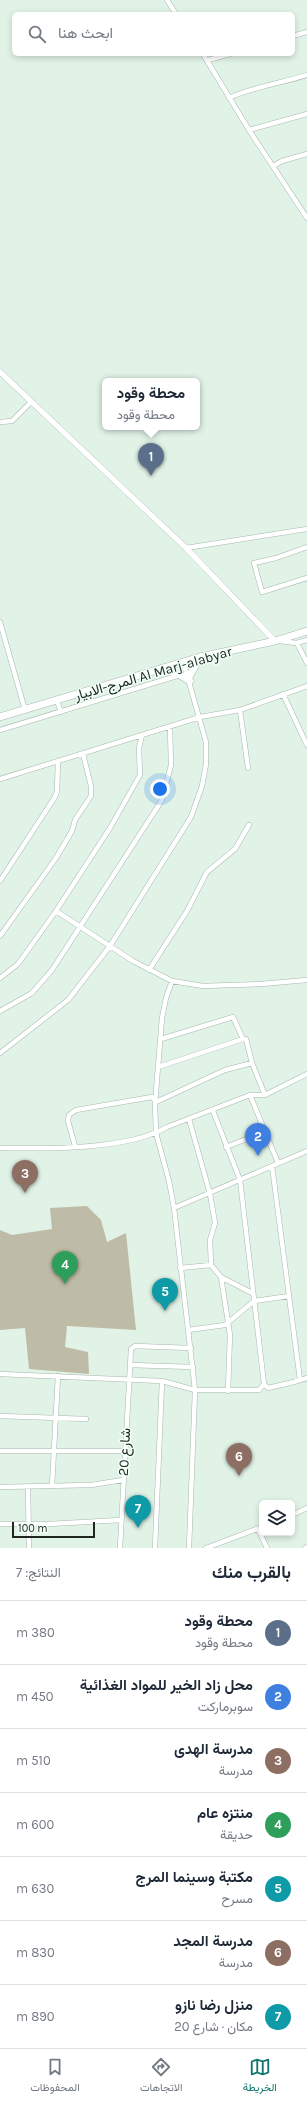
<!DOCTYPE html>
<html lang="ar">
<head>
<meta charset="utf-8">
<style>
  :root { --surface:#fff; --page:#f2f2f3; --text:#1f2937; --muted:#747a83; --line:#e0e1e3; --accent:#0f766e }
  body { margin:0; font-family:Karla,Vazirmatn,sans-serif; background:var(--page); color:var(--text); direction:rtl }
  .controls { position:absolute; right:12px; bottom:12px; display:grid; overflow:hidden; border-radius:6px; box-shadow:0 2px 6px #0003 }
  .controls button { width:36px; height:36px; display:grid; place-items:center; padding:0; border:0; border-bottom:1px solid var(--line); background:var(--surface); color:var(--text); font:20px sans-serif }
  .scale { position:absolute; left:12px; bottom:10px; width:83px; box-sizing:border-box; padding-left:4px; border:2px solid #1f2521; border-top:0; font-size:11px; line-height:14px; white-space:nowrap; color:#1f2521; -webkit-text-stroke:3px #f1fff6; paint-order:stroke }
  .you { position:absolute; left:160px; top:789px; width:14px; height:14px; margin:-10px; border:3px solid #fff; border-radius:50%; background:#1a73e8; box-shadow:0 0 0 6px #1a73e833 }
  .badge { display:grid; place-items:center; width:26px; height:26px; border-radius:50%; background:var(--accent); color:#fff; font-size:13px; font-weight:700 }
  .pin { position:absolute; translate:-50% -33px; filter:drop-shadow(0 1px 2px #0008) }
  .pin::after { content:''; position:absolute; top:21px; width:14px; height:12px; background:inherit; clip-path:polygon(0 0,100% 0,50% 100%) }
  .popup { position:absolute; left:102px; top:378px; width:98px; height:52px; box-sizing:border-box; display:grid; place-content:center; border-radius:6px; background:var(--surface); filter:drop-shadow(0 1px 3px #0005); font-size:13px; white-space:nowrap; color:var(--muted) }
  .popup b { font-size:15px; color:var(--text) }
  .popup::after { content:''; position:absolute; left:50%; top:100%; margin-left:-8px; border:8px solid transparent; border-top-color:var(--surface) }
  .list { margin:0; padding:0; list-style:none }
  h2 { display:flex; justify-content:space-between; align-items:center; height:52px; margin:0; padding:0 16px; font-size:17px }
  h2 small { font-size:13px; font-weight:400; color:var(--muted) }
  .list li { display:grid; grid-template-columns:26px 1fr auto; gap:12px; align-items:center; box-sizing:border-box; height:64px; padding:0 16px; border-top:1px solid var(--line) }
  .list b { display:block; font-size:15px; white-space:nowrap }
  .list p { margin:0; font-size:13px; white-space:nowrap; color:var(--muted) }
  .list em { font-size:13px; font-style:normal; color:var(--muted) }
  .icon { flex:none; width:22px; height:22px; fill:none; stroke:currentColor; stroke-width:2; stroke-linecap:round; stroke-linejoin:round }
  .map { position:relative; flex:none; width:307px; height:1548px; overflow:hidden; direction:ltr }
  .search { position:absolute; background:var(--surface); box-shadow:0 2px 6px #0003; left:12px; right:12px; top:12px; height:44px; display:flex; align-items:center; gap:10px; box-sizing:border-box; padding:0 14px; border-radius:6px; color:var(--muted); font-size:15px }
  .sheet { height:500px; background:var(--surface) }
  nav { display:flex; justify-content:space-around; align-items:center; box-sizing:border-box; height:56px; border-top:1px solid var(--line); background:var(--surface); font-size:11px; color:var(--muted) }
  nav a { display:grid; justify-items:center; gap:2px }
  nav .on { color:var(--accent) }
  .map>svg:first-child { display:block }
  .green { fill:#bebba6 }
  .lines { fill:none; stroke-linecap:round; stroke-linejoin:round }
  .minor-casing { stroke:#a7b8ad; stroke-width:5.5 }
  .tertiary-casing { stroke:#a7b8ad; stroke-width:6 }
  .primary-casing { stroke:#a7b8ad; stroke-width:8 }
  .minor { stroke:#fff; stroke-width:4.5 }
  .tertiary { stroke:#fff; stroke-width:5.5 }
  .primary { stroke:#fff; stroke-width:7 }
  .labels { text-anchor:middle; stroke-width:3; stroke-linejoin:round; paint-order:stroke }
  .street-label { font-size:14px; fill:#1f2521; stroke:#f1fff6 }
</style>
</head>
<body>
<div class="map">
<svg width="307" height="1548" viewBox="0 0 307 1548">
  <rect width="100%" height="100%" fill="#e1f3e7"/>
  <path class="green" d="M 87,1206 L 101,1220 L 107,1242 L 126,1233 L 136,1330 L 67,1326 L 65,1347 L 88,1352 L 89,1374 L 29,1369 L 25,1328 L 0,1330 L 0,1230 L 12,1235 L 52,1229 L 50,1208 Z"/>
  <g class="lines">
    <defs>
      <path id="minor" d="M 167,0 L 176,14
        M 293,36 L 307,32
        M 203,54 L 249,130 L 307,218
        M 208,60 L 230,54
        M 229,98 C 252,87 282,83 307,75
        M 249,130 L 307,114
        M 273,166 L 282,161 L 307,154
        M 0,422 L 12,421 L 32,401
        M 307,547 L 276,558 L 254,563 L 262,592 L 307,578
        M 186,548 L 307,529
        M 0,622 L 25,710
        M 279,641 L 297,643 L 307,663
        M 297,643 L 307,640
        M 283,694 L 307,745
        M 57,701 L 61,712
        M 240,710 L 248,768
        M 0,730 L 180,675
        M 0,779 L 200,717 L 240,710 L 307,686
        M 0,881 L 55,797 L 57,791 L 58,761
        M 56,911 L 133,961 L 172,981 L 203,986 L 261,984 L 307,980
        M 0,936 L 56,858 L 72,831 L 75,820 L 91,796 L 91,786 L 83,754
        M 149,970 L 187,911 L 207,872 L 235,849 L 249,825
        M 0,978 L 18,964 L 56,911 L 110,828 L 140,775 L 139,748 L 142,735
        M 172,981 L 166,998 L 162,1018 L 155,1104 L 156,1133 L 169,1181 L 174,1208 L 195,1390 L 189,1548
        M 0,1011 L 32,993 L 52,970 L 162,800 L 171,765 L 170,727
        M 161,1039 L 233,1017 L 243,1039 L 246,1039 L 252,1063
        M 0,1053 L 68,1000 L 110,946 L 191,817 L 202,786 L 206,764 L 206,742 L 183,661
        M 158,1067 L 243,1039
        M 250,1095 L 278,1163
        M 213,1111 L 240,1180 L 264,1384
        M 189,1119 L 210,1194 L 215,1223 L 210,1240 L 211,1265
        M 75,1146 L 68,1121 L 69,1115 L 76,1110 L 152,1097 L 156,1102 L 225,1070 L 252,1063 L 265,1095
        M 226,1147 L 267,1131
        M 0,1148 C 46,1149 128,1150 167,1127 L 250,1095 L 265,1095 L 307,1074
        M 272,1166 L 300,1380
        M 174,1208 L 307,1151
        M 180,1268 L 211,1265 L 221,1277 L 252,1293
        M 221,1277 L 230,1335 L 228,1391
        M 188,1330 L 225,1325 L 254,1301 L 289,1296
        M 130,1365 L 193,1367
        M 0,1374 L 162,1381 L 195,1390 L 259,1390 L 264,1384 L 268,1388 L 294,1382 L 307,1378
        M 0,1416 L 86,1419
        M 0,1451 L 124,1451
        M 52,1486 L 58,1376
        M 0,1487 L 91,1485 L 123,1480
        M 28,1487 L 29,1548
        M 292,1515 L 307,1508
        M 0,1524 L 49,1524 L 121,1520
        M 258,1529 L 267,1548
        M 120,1548 L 131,1349 L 135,1346 L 191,1348
        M 155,1548 L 162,1381
        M 206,1548 L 262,1527
        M 305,1548 L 307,1547"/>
      <path id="tertiary" d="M 0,372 L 186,548 L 275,641"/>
      <path id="primary" d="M 162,668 L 180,675 L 190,681
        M 189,677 L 200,657
        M 0,717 L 200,657 L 275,641 L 307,631"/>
    </defs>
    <use href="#minor" class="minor-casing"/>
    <use href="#tertiary" class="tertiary-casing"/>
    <use href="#primary" class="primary-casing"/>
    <use href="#minor" class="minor"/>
    <use href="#tertiary" class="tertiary"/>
    <use href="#primary" class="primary"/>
  </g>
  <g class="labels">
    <g class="street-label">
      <text transform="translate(153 673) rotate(-16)" y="5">المرج-الابيار Al Marj-alabyar</text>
      <text transform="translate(124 1452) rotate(-87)" y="5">شارع 20</text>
    </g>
  </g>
</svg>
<div class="controls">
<button><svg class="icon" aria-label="layers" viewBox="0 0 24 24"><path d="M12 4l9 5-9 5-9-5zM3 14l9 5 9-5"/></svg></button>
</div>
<div class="scale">100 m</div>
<div class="you"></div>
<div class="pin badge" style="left:151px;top:476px;background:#5c6f8a">1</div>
<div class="popup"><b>محطة وقود</b>محطة وقود</div>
<div class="pin badge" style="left:258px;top:1156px;background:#3f7fe0">2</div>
<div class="pin badge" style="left:25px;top:1193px;background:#8d6e63">3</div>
<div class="pin badge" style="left:65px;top:1284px;background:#2e9e5b">4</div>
<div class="pin badge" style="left:165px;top:1311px;background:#0f9aa8">5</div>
<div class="pin badge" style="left:239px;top:1476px;background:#8d6e63">6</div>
<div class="pin badge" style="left:138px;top:1528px;background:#0f9aa8">7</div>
<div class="search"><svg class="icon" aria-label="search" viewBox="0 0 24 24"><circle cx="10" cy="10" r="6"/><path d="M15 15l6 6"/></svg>ابحث هنا</div>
</div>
<section class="sheet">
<h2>بالقرب منك<small>النتائج: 7</small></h2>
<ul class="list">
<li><span class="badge" style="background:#5c6f8a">1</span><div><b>محطة وقود</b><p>محطة وقود</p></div><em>380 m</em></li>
<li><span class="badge" style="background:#3f7fe0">2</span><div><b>محل زاد الخير للمواد الغذائية</b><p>سوبرماركت</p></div><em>450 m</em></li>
<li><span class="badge" style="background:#8d6e63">3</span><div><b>مدرسة الهدى</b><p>مدرسة</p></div><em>510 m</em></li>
<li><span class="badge" style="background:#2e9e5b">4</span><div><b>منتزه عام</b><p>حديقة</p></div><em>600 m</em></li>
<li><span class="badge" style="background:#0f9aa8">5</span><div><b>مكتبة وسينما المرج</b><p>مسرح</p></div><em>630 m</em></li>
<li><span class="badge" style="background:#8d6e63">6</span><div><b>مدرسة المجد</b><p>مدرسة</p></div><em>830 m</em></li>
<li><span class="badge" style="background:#0f9aa8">7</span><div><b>منزل رضا نازو</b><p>مكان · شارع 20</p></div><em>890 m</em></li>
</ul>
</section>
<nav>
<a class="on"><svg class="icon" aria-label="map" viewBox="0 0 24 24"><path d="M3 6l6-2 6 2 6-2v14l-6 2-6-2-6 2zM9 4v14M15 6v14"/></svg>الخريطة</a>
<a><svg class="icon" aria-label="directions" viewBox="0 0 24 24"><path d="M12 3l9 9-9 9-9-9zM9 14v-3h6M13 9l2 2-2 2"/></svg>الاتجاهات</a>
<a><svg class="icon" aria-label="saved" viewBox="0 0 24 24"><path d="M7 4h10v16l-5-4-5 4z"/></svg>المحفوظات</a>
</nav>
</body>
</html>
